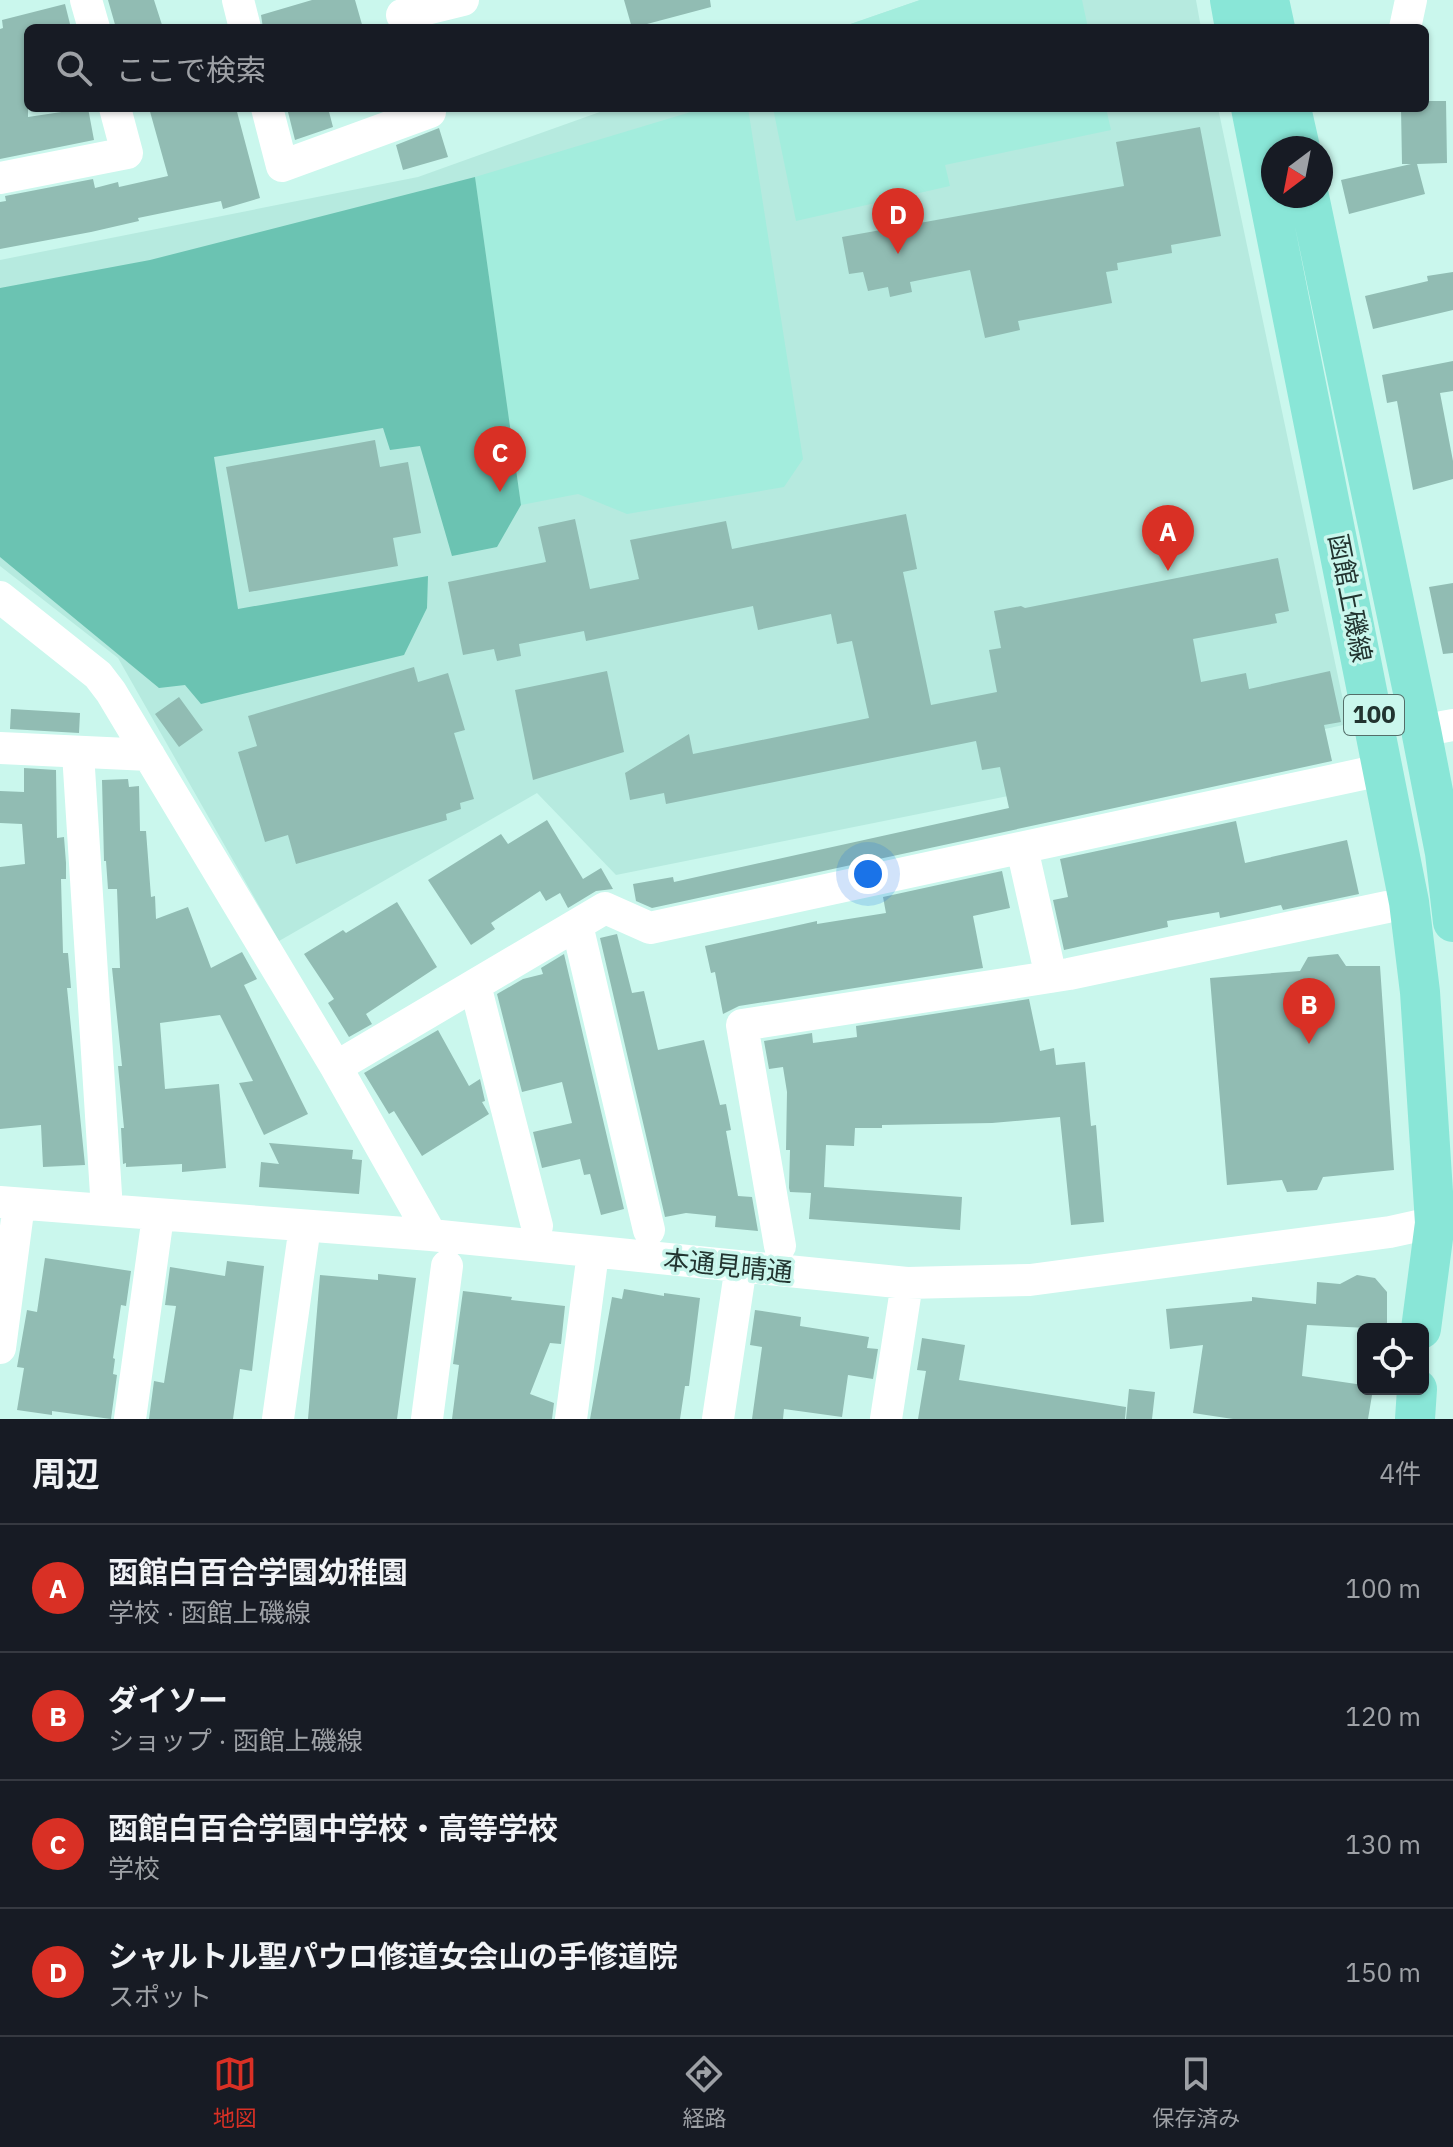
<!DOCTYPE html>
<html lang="ja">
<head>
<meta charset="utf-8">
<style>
  :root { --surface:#171b24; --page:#20242c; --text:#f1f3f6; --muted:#9ea1a6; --line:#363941; --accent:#d93025 }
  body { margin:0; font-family:"IBM Plex Sans","Noto Sans JP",sans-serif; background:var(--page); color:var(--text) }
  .controls { position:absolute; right:24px; bottom:24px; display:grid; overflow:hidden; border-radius:12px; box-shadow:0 2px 6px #0004 }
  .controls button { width:72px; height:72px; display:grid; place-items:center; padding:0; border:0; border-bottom:2px solid var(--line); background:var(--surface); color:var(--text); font:40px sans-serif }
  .compass { position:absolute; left:1261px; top:136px; width:72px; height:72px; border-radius:50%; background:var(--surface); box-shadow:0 2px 6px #0004; rotate:212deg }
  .you { position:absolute; left:868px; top:874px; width:28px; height:28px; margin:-20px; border:6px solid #fff; border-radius:50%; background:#1a73e8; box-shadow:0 0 0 12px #1a73e833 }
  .badge { display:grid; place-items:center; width:52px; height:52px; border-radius:50%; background:var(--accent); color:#fff; font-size:26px; font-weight:700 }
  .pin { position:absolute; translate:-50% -66px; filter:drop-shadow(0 2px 4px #0008) }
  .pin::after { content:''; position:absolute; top:42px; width:28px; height:24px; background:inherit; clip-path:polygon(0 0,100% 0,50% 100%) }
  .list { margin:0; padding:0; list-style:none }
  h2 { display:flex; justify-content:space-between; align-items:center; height:104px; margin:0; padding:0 32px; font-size:34px }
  h2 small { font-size:26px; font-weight:400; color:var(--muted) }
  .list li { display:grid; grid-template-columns:52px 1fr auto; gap:24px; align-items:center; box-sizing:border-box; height:128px; padding:0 32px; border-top:2px solid var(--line) }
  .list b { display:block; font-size:30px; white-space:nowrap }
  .list p { margin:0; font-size:26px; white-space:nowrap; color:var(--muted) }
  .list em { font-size:26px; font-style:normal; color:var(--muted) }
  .icon { flex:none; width:44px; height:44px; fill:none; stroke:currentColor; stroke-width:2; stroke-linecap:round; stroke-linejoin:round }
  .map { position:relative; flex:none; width:1453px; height:1419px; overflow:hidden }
  .search { position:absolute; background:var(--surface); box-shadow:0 2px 6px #0004; left:24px; right:24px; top:24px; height:88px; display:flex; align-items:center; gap:20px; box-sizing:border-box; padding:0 28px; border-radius:12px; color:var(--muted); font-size:30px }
  .sheet { height:616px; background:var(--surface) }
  nav { display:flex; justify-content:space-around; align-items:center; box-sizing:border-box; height:112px; border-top:2px solid var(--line); background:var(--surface); font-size:22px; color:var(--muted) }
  nav a { display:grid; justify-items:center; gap:4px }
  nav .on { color:var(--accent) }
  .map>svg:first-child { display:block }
  .built { fill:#b6eadf }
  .green { fill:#a3eddd }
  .forest { fill:#6bc3b2 }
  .building { fill:#91bcb3 }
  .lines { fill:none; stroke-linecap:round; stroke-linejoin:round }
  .minor { stroke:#fff; stroke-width:32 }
  .major { stroke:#89e6d7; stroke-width:40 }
  .labels { text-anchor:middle; stroke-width:7; stroke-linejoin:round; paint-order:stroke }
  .shield { fill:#caf7ed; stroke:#546e69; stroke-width:2 }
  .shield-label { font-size:24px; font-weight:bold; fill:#223430 }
  .street-label { font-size:26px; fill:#223430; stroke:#caf7ed }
</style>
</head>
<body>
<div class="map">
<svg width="1453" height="1419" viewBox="0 0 1453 1419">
  <rect width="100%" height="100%" fill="#caf7ed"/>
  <path class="built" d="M 920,0 L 1196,0 L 1201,28 L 839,28 Z
    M 611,108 L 1218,108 L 1348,724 L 1073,783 L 616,875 L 537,793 L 279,941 L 118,658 L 0,566 L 0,260 L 418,177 Z"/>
  <path class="green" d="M 920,0 L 1082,0 L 1088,28 L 839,28 Z
    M 704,108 L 748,108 L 803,459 L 784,487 L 627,514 L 578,494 L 521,505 L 475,177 Z
    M 773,108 L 1106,108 L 1111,130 L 945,165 L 950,186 L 796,221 Z"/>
  <path class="forest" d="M 475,177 L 521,505 L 497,547 L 452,556 L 420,446 L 390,450 L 383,428 L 214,457 L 238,609 L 428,576 L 427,608 L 404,655 L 201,704 L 185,685 L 159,688 L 0,557 L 0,288 L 150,260 Z"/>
  <path class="building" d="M 108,0 L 154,0 L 163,28 L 116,28 Z
    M 312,0 L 355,0 L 363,28 L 263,28 L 261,15 Z
    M 624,0 L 710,0 L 711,7 L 632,28 Z
    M 65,4 L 71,28 L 28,28 L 28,117 L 88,108 L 94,140 L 0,159 L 0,29 L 3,28 L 2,20 Z
    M 1425,101 L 1446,101 L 1447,163 L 1417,164 L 1425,194 L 1349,214 L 1341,180 L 1411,164 L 1402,164 L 1401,108 L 1425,108 Z
    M 149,108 L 236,108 L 260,198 L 223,209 L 221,201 L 138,218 L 139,221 L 91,232 L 0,249 L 0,202 L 6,201 L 5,196 L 93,179 L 95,188 L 118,182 L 119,187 L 168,176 Z
    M 287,108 L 328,108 L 333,127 L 295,140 Z
    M 1200,127 L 1221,236 L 1171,245 L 1172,253 L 1117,263 L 1118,270 L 1106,272 L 1112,303 L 1018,321 L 1020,330 L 985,338 L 970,270 L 910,282 L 912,292 L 890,297 L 888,287 L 868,291 L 863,272 L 849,274 L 842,237 L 1124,186 L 1116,142 Z
    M 439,128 L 448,157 L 403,170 L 396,145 Z
    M 1453,272 L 1453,310 L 1373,329 L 1365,296 L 1428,281 L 1427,276 Z
    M 1453,361 L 1453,391 L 1440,393 L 1453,461 L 1453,479 L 1413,490 L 1397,401 L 1387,403 L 1382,375 Z
    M 375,440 L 380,467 L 408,462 L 421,533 L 393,538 L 398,566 L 249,592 L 226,467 Z
    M 906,514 L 917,569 L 903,572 L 931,705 L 997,692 L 989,650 L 1001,648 L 994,611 L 1021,606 L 1025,608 L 1278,558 L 1289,611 L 1275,614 L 1277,623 L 1193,639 L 1201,682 L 1246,673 L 1249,689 L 1330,671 L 1341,722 L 1324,725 L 1332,761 L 652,908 L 636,901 L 633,884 L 673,877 L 674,882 L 1009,808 L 1000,767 L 982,770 L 976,741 L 666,804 L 664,793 L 630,800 L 625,773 L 689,734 L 693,754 L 869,718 L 852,641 L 837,644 L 831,614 L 758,630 L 753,606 L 586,641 L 584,631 L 519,644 L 521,656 L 497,661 L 494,649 L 463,655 L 448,582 L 546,562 L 538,527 L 575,519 L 590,589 L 639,579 L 630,540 L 726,521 L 732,549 Z
    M 1453,583 L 1453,653 L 1443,654 L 1429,587 Z
    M 414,667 L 418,682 L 448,673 L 465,730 L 454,733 L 474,799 L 460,803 L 461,809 L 446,814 L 447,820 L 296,864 L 288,835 L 265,842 L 238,752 L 257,746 L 248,716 Z
    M 607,671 L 624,752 L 533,780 L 515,690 Z
    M 179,697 L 203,730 L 179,747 L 155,714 Z
    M 11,709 L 80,713 L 79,733 L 10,729 Z
    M 24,768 L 56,770 L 57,838 L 64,837 L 66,863 L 66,879 L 61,879 L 63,953 L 68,953 L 71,988 L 67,988 L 85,1165 L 43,1167 L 41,1125 L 0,1129 L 0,867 L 25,864 L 22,824 L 0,823 L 0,791 L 24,792 Z
    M 128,779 L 129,787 L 139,786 L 140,831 L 146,831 L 151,897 L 155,896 L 156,919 L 188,907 L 211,968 L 242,952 L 257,979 L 244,985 L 308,1114 L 264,1135 L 239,1083 L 253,1081 L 220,1015 L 160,1023 L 165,1089 L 219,1084 L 226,1168 L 182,1172 L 182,1164 L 126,1167 L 126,1163 L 123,1164 L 121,1128 L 124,1128 L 118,1066 L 122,1066 L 112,968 L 120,968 L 117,889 L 108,889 L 106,861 L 104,861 L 102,780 Z
    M 547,820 L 583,879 L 601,868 L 613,889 L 596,891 L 568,908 L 560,893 L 546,901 L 540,891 L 491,923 L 495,929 L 471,945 L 428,880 L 501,834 L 508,844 Z
    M 1236,821 L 1245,863 L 1347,840 L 1359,894 L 1283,910 L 1281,905 L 1220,918 L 1219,912 L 1167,921 L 1168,927 L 1064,950 L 1053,900 L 1068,897 L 1060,859 Z
    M 1002,871 L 1010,908 L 973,916 L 983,968 L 739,1006 L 723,1014 L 715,972 L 711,973 L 705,946 L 817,921 L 817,924 L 886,913 L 883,897 Z
    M 397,902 L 437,967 L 366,1014 L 372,1024 L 349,1037 L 328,1003 L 334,999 L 304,954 L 343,930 L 346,933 Z
    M 617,934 L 632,993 L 644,991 L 658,1050 L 704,1040 L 720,1105 L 726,1104 L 731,1130 L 726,1131 L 738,1196 L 752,1197 L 758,1231 L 715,1227 L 716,1216 L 686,1213 L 665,1217 L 600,938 Z
    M 564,954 L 624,1209 L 601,1215 L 590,1174 L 584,1175 L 580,1159 L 542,1168 L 533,1132 L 572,1123 L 562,1082 L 522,1092 L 497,994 L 523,979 L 543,974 L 541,968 Z
    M 1338,954 L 1346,966 L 1380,966 L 1394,1170 L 1323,1177 L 1317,1190 L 1287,1192 L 1282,1180 L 1227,1185 L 1210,978 L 1300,971 L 1308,957 Z
    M 1029,999 L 1040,1051 L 1054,1048 L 1056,1065 L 1085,1062 L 1091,1126 L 1096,1125 L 1104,1222 L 1071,1225 L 1060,1117 L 992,1123 L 882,1125 L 882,1128 L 855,1128 L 854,1146 L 826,1145 L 824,1187 L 962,1197 L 960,1230 L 809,1219 L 811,1193 L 790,1192 L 789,1188 L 790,1150 L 786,1150 L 787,1092 L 783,1067 L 769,1069 L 764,1041 L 812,1033 L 813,1043 L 857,1037 L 856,1026 Z
    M 438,1030 L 469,1086 L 480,1079 L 485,1101 L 482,1102 L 489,1114 L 422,1156 L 394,1111 L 389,1114 L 364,1073 Z
    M 269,1143 L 353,1150 L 352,1159 L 362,1160 L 359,1194 L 259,1187 L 261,1162 L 279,1164 Z
    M 45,1258 L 131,1271 L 126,1306 L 121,1305 L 113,1358 L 115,1359 L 113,1374 L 117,1375 L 111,1419 L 52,1411 L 52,1415 L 17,1410 L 24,1368 L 17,1367 L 27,1310 L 37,1312 Z
    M 227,1261 L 264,1266 L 252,1371 L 240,1369 L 233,1419 L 149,1419 L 154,1381 L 164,1383 L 176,1306 L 165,1305 L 170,1267 L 225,1276 Z
    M 378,1274 L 416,1278 L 397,1419 L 308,1419 L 320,1275 L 378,1280 Z
    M 1357,1275 L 1375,1278 L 1387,1292 L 1387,1329 L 1307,1325 L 1302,1376 L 1363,1385 L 1363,1389 L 1373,1389 L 1368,1419 L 1233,1419 L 1193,1413 L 1203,1345 L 1170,1349 L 1166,1309 L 1252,1301 L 1252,1297 L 1316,1304 L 1317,1282 L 1340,1284 Z
    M 624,1289 L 664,1296 L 664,1293 L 700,1298 L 689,1386 L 685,1386 L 680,1419 L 590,1419 L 612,1297 L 622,1299 Z
    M 463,1291 L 512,1297 L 511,1300 L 565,1306 L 561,1344 L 550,1343 L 530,1394 L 554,1403 L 552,1419 L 452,1419 L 459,1365 L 453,1364 Z
    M 755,1310 L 801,1317 L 800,1326 L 869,1337 L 867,1348 L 878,1349 L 873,1379 L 848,1375 L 842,1417 L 784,1409 L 783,1419 L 752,1419 L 762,1347 L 750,1345 Z
    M 922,1338 L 965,1345 L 959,1380 L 1126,1407 L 1125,1419 L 918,1419 L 926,1371 L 917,1370 Z
    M 1129,1389 L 1155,1392 L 1152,1419 L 1126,1419 Z"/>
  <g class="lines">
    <path class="minor" d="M 86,0 L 94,28
      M 238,0 L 245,28
      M 402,15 L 463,0
      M 1405,28 L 1411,0
      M 267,108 L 282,166 L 430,112 L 429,108
      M 0,178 L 127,153 L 115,108
      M 0,597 L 98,675 L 111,692 L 336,1067 L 431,1235
      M 1442,727 L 1453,725
      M 0,748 L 149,755
      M 78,753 L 107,1210
      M 1022,848 L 1051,977
      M 577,925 L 649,1230
      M 475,985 L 537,1226
      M 336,1067 L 605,908 L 650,928 L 1367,773
      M 0,1202 L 431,1235 L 907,1283 L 1030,1280 L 1390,1232 L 1453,1218
      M 780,1246 L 742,1025 L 1069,974 L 1387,907
      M 0,1348 L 19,1204
      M 130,1419 L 158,1216
      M 278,1419 L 305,1226
      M 427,1419 L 447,1266
      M 571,1419 L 593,1253
      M 718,1419 L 741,1266
      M 886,1419 L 907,1283"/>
    <path class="major" d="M 1230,0 L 1235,28
      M 1269,0 L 1275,28
      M 1251,108 L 1409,902 L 1420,992 L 1435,1223 L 1421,1329
      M 1291,108 L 1300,148
      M 1309,196 L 1421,730 L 1445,853 L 1453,922
      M 1415,1419 L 1417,1389"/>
  </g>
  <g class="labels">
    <rect class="shield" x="1344" y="695" width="60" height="40" rx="6"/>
    <g class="shield-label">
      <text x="1374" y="723">100</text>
    </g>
    <g class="street-label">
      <text transform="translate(1350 598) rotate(79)" y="9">函館上磯線</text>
      <text transform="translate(728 1266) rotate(6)" y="9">本通見晴通</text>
    </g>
  </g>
</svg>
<div class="controls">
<button><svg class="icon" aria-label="locate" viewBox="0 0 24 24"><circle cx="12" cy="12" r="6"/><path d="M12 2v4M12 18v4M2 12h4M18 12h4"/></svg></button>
</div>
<svg class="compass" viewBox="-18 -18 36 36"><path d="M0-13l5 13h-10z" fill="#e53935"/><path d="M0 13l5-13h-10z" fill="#9ea1a6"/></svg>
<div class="you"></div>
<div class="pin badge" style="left:1168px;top:571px">A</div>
<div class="pin badge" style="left:1309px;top:1044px">B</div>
<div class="pin badge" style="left:500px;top:492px">C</div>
<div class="pin badge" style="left:898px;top:254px">D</div>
<div class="search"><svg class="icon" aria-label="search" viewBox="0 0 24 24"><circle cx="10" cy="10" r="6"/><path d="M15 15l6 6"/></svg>ここで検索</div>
</div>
<section class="sheet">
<h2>周辺<small>4件</small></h2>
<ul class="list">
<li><span class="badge">A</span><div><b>函館白百合学園幼稚園</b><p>学校 · 函館上磯線</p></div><em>100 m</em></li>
<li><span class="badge">B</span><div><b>ダイソー</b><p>ショップ · 函館上磯線</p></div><em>120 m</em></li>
<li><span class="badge">C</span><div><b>函館白百合学園中学校・高等学校</b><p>学校</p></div><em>130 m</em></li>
<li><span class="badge">D</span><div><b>シャルトル聖パウロ修道女会山の手修道院</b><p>スポット</p></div><em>150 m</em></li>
</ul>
</section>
<nav>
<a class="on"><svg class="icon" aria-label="map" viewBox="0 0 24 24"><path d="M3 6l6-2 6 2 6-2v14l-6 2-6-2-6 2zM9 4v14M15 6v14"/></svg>地図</a>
<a><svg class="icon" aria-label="directions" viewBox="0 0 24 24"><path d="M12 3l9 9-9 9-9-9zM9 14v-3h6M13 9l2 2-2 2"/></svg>経路</a>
<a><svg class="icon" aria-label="saved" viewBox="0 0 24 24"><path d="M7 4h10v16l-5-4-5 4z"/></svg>保存済み</a>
</nav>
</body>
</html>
